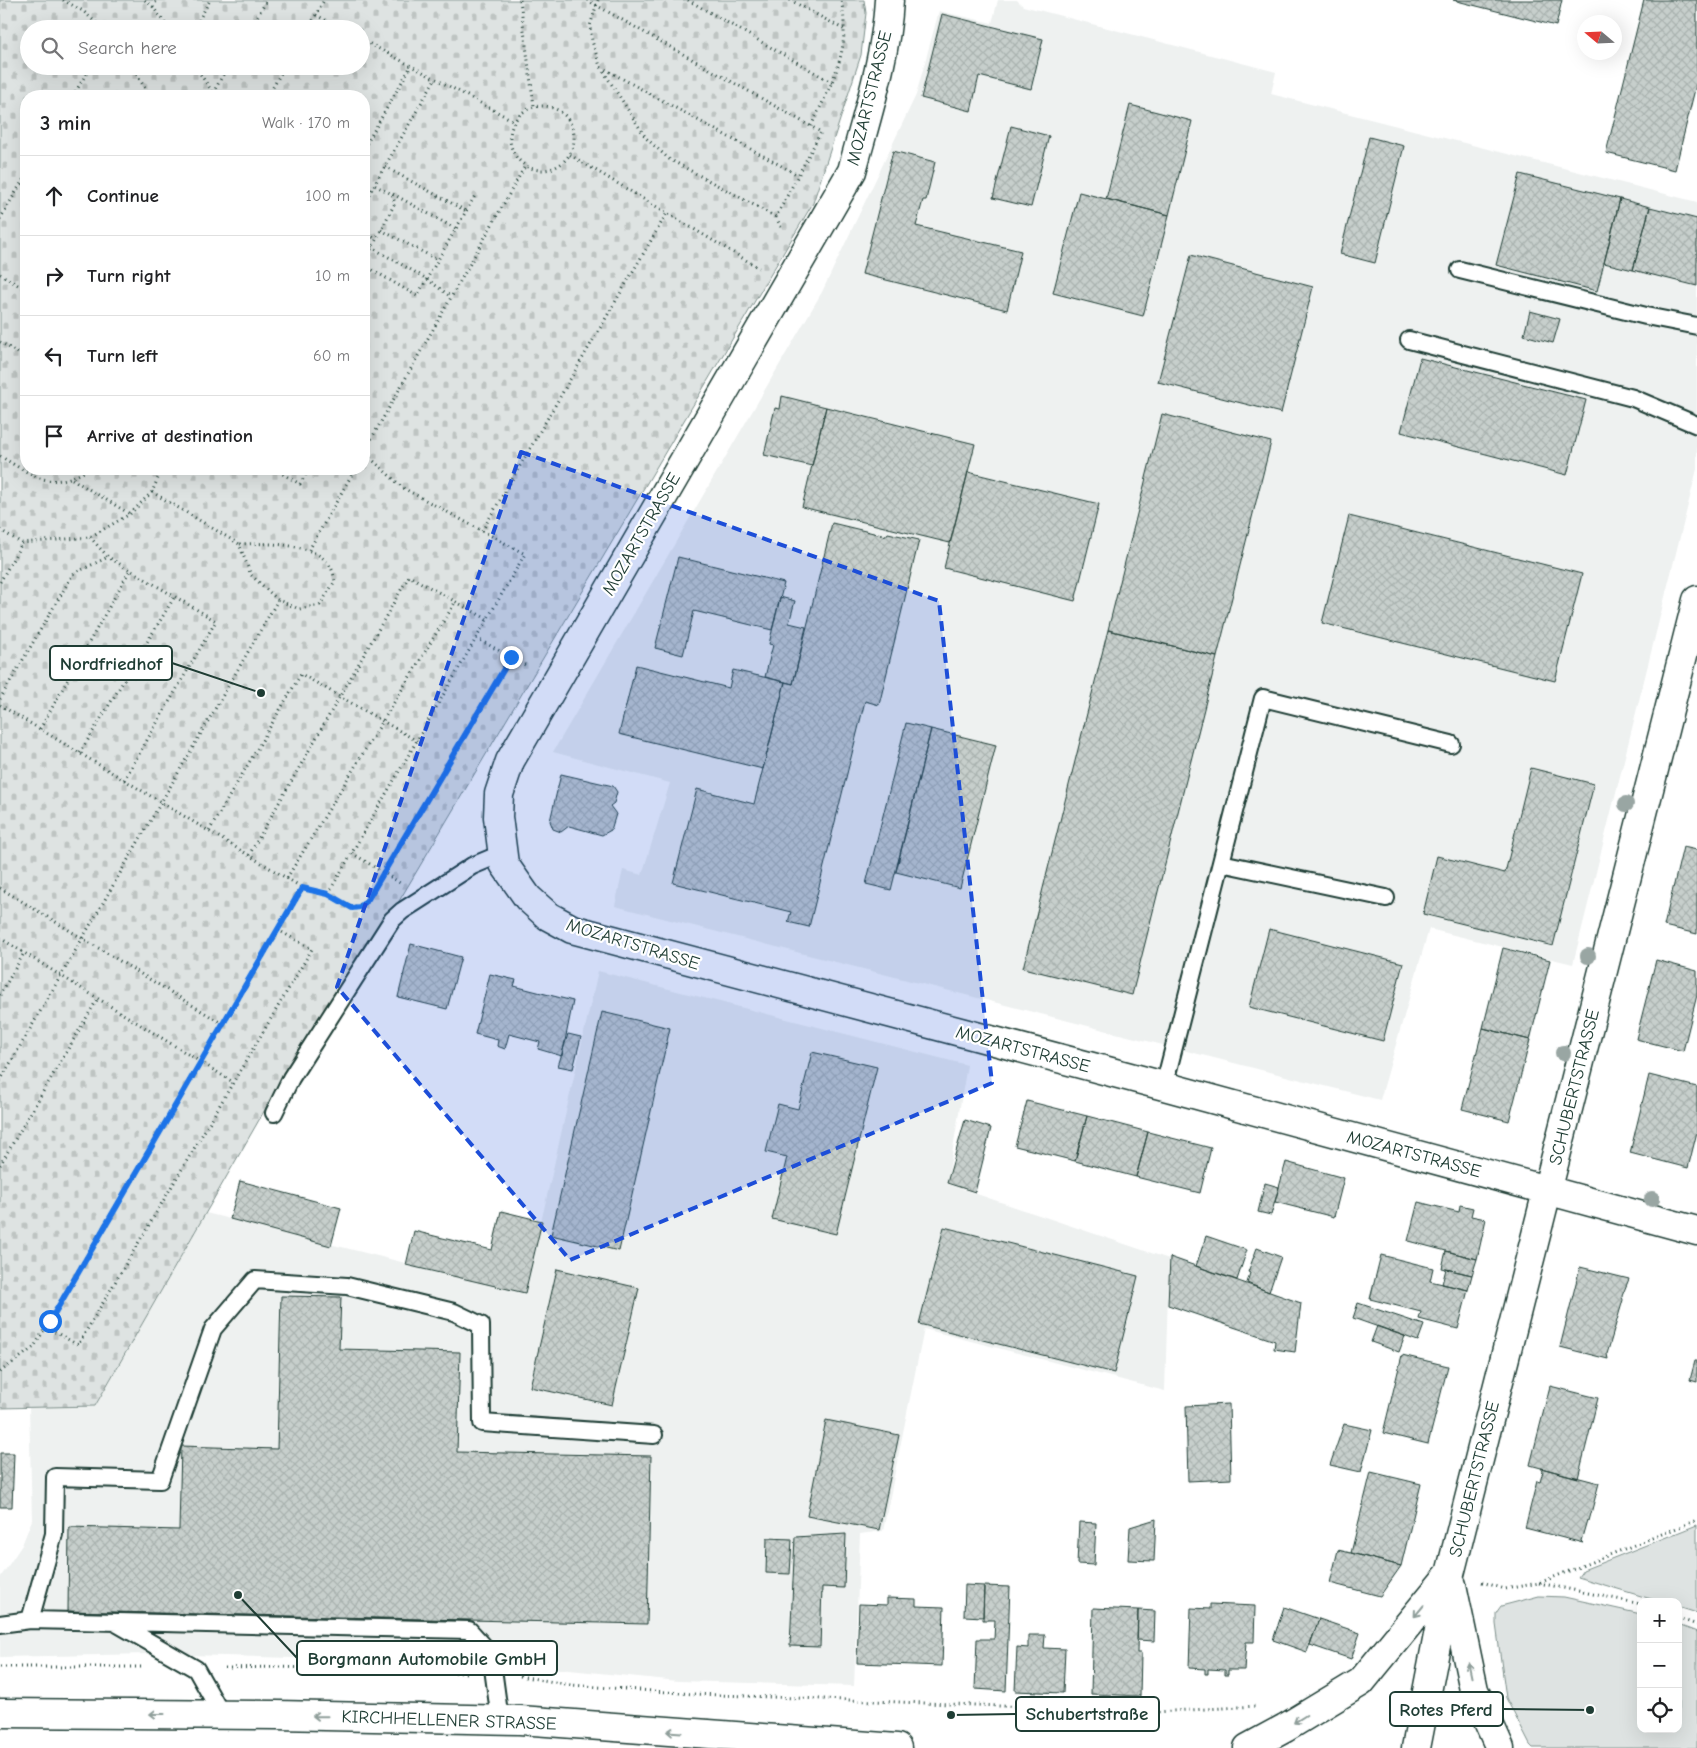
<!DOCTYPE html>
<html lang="en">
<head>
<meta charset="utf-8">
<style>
  :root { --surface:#fff; --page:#f2f2f2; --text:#202124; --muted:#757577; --line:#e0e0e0 }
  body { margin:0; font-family:"Comic Neue",sans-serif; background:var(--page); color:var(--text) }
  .controls { position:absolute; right:15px; bottom:15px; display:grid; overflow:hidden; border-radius:10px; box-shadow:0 5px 20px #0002 }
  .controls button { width:45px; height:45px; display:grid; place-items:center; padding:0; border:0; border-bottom:1px solid var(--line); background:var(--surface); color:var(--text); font:25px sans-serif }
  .compass { position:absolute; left:1577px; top:15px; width:45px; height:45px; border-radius:50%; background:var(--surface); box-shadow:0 5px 20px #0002; rotate:289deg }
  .stop { position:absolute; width:15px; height:15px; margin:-11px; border:4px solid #1a73e8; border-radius:50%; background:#fff }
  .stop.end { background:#1a73e8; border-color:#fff; box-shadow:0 1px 5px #0008 }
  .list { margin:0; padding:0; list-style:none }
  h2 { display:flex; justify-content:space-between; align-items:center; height:65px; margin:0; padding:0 20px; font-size:21px }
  h2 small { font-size:16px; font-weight:400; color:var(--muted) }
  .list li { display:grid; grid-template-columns:32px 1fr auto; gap:15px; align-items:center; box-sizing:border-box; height:80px; padding:0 20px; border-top:1px solid var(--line) }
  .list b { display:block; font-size:19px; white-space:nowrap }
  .list em { font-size:16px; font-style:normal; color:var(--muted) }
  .icon { flex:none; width:28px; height:28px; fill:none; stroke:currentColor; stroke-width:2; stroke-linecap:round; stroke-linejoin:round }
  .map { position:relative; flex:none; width:1697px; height:1748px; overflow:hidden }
  .search { position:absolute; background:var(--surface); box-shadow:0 5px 20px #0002; left:20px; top:20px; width:350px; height:55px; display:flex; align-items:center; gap:12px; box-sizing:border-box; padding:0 18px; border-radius:28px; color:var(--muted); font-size:19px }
  .panel { position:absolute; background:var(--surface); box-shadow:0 5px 20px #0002; left:20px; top:90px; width:350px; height:385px; border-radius:20px }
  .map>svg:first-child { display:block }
  .built { fill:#eef1f0 }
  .grass { fill:#dee3e2; stroke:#7e908b }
  .cemetery { fill:url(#cemetery-stones); stroke:#7e908b; fill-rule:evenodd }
  .building { fill:url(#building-cross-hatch); stroke:#1f3d34 }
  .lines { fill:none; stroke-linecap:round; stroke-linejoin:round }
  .service-casing { stroke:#1f3d34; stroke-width:20 }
  .minor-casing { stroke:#1f3d34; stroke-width:31 }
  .primary-casing { stroke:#1f3d34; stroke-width:31 }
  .path { stroke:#1f3d34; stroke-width:3; stroke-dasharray:1 4; stroke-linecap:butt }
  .service { stroke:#fff; stroke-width:16 }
  .minor { stroke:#fff; stroke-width:28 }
  .primary { stroke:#fff; stroke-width:28 }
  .tree { fill:#99a6a3 }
  .oneway { stroke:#8f9e9a }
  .route { stroke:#1a73e8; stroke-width:6 }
  .marked { fill:#1d4ed8; fill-opacity:0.2; stroke:#1d4ed8; stroke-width:4; stroke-dasharray:10 6; stroke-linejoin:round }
  .labels { text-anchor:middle; stroke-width:4.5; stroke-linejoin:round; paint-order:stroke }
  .street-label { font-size:18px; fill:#1f3d34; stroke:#fff }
  .leader { fill:none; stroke:#1f3d34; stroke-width:2 }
  .callout-dot { fill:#1f3d34; stroke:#fff; stroke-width:2 }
  .callout { fill:#fff; stroke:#1f3d34; stroke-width:2 }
  .callout-label { font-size:19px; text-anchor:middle; font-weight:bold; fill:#1f3d34 }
</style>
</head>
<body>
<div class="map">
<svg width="1697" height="1748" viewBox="0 0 1697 1748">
  <defs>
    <pattern id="cemetery-stones" width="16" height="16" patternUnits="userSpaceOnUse" patternTransform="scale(1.25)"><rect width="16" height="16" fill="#dee3e2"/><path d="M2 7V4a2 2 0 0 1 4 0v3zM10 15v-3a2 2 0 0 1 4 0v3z" fill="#bec4c2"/></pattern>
    <pattern id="building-cross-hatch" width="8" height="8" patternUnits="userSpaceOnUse" patternTransform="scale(1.25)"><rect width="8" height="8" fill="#c7cfcc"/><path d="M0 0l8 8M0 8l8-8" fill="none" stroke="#aab3b0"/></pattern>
  </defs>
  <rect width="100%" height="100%" fill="#fff"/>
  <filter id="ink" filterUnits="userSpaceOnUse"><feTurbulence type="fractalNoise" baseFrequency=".02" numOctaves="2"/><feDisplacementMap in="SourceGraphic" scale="10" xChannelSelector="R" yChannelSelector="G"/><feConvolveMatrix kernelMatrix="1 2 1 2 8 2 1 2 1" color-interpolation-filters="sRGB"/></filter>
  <g filter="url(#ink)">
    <path class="built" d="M 998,0 L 1017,0 L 1023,6 L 1276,72 L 1271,94 L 1697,202 L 1697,469 L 1573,964 L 1429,929 L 1380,1100 L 615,906 L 623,870 L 642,875 L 670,783 L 553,752 L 822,292 L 916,95 L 939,11 L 992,23 Z
      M 598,971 L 967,1065 L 947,1184 L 1169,1259 L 1165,1391 L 924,1329 L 883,1531 L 860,1534 L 854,1686 L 678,1681 L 510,1664 L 150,1654 L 0,1657 L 0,1578 L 22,1545 L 32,1520 L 29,1407 L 95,1406 L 206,1213 L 525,1293 Z"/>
    <path class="grass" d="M 1697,1525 L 1697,1613 L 1678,1607 L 1678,1602 L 1661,1602 L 1578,1577 L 1583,1570 Z
      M 1539,1596 L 1564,1597 L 1641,1614 L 1641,1729 L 1678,1729 L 1678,1625 L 1697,1632 L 1697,1748 L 1533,1748 L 1530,1745 L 1506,1698 L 1496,1624 L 1496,1613 L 1501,1606 Z"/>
    <path class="cemetery" d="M 0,0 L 864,0 L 866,13 L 861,55 L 813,203 L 389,918 L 298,1052 L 95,1406 L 0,1408 ZM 29,29 L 361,29 L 361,66 L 29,66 ZM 26,96 L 364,96 L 364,469 L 26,469 Z"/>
    <path class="building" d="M 1453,0 L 1562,0 L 1556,26 Z
      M 1644,0 L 1697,0 L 1697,81 L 1675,170 L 1606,153 Z
      M 942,14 L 1043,39 L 1031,89 L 979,76 L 971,111 L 921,98 Z
      M 1130,105 L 1192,121 L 1169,215 L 1106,199 Z
      M 1011,126 L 1049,136 L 1031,207 L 993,198 Z
      M 1369,137 L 1404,146 L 1375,263 L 1340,254 Z
      M 893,151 L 935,162 L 926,200 L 923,200 L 916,226 L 1021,251 L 1007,310 L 862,274 Z
      M 1520,174 L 1620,199 L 1597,291 L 1496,265 Z
      M 1079,192 L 1169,215 L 1143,316 L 1053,293 Z
      M 1620,199 L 1650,207 L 1633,270 L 1604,263 Z
      M 1650,207 L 1697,219 L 1697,286 L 1633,270 Z
      M 1191,255 L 1313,287 L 1281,413 L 1158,382 Z
      M 1530,311 L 1560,319 L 1553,343 L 1524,335 Z
      M 1420,358 L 1586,400 L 1567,475 L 1401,432 Z
      M 782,396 L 826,407 L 812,466 L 764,455 L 775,408 L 780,409 Z
      M 826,407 L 975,444 L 950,543 L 802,507 Z
      M 1162,414 L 1271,442 L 1217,657 L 1108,630 Z
      M 968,472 L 1099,504 L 1075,601 L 944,568 Z
      M 1349,516 L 1582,574 L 1555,681 L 1322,623 Z
      M 832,523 L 886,536 L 888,533 L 919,540 L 879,705 L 865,701 L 809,927 L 788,922 L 791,912 L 673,883 L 697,789 L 754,804 L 785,682 L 793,684 Z
      M 678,557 L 784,583 L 772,630 L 694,611 L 683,655 L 655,648 Z
      M 780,597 L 795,601 L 789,623 L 806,627 L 793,684 L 765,677 L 773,645 L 769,644 Z
      M 1108,630 L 1217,657 L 1132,995 L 1023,968 Z
      M 636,665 L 729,688 L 733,670 L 785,682 L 763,769 L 619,734 Z
      M 906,723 L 931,729 L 891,890 L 866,884 Z
      M 931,729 L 996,745 L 960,888 L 896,872 Z
      M 1531,768 L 1594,784 L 1553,946 L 1423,914 L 1437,856 L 1505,873 Z
      M 561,774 L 613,786 L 617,792 L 614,803 L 610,806 L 616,814 L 611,830 L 602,835 L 569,826 L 561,832 L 553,829 L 550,821 Z
      M 1683,847 L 1697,850 L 1697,934 L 1664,926 Z
      M 1269,929 L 1403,963 L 1383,1041 L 1249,1007 Z
      M 411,944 L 461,957 L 447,1009 L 398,997 Z
      M 1503,948 L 1550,960 L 1530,1040 L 1483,1028 Z
      M 1656,960 L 1697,971 L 1697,995 L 1683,1051 L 1636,1039 Z
      M 490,974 L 516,980 L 514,986 L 573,1001 L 562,1056 L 538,1049 L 540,1042 L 509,1034 L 505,1049 L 497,1046 L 498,1040 L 475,1034 Z
      M 602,1012 L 670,1028 L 619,1251 L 551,1235 Z
      M 1483,1028 L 1530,1040 L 1509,1121 L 1462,1109 Z
      M 568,1034 L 581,1037 L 573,1069 L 558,1066 Z
      M 812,1052 L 877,1067 L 836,1234 L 772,1219 L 787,1157 L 766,1152 L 778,1104 L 798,1109 Z
      M 1649,1075 L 1697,1087 L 1697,1132 L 1688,1168 L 1630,1153 Z
      M 1027,1101 L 1087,1116 L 1075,1161 L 1015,1146 Z
      M 1087,1116 L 1148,1132 L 1136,1177 L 1075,1161 Z
      M 965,1120 L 991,1128 L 975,1192 L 947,1183 Z
      M 1148,1132 L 1211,1148 L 1200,1193 L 1136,1177 Z
      M 1286,1162 L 1344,1178 L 1334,1217 L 1275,1202 Z
      M 240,1181 L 341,1208 L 331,1246 L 230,1219 Z
      M 1265,1183 L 1279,1187 L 1271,1215 L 1258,1212 Z
      M 1418,1202 L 1459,1212 L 1460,1205 L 1473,1208 L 1471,1216 L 1486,1219 L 1477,1259 L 1408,1241 Z
      M 501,1211 L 542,1221 L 525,1293 L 406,1265 L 414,1231 L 492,1250 Z
      M 944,1227 L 1138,1276 L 1114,1373 L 919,1324 Z
      M 1206,1236 L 1247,1250 L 1237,1280 L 1196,1266 Z
      M 1257,1248 L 1281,1257 L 1269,1292 L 1247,1283 L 1250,1273 L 1248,1272 Z
      M 1446,1251 L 1477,1259 L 1472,1275 L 1442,1268 Z
      M 1381,1255 L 1433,1268 L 1430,1281 L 1468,1290 L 1458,1329 L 1419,1319 L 1421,1312 L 1370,1299 Z
      M 1170,1257 L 1301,1303 L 1295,1352 L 1274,1349 L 1275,1341 L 1168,1305 Z
      M 1580,1267 L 1629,1279 L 1622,1296 L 1623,1300 L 1607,1354 L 1608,1359 L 1560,1347 Z
      M 557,1269 L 639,1288 L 612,1405 L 530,1387 Z
      M 1446,1269 L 1472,1275 L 1468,1290 L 1442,1284 Z
      M 281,1296 L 341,1297 L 339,1349 L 460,1352 L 457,1452 L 651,1456 L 647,1624 L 68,1611 L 69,1527 L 179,1530 L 181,1446 L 277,1449 Z
      M 1358,1303 L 1424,1325 L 1418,1341 L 1353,1318 Z
      M 1377,1326 L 1405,1336 L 1399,1352 L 1371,1342 Z
      M 1402,1355 L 1448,1366 L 1428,1444 L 1383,1433 Z
      M 1695,1361 L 1697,1361 L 1697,1382 L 1690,1380 Z
      M 1550,1386 L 1598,1398 L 1578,1478 L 1530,1465 Z
      M 1229,1404 L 1231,1479 L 1188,1481 L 1186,1406 Z
      M 826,1420 L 899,1435 L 879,1530 L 807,1516 Z
      M 1344,1424 L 1372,1430 L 1361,1472 L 1330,1465 Z
      M 0,1453 L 14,1453 L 12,1507 L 0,1507 Z
      M 1541,1468 L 1599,1483 L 1589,1521 L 1587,1520 L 1581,1541 L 1583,1543 L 1525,1528 L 1537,1481 L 1540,1482 L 1543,1471 Z
      M 1371,1472 L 1421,1484 L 1401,1566 L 1351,1553 Z
      M 1156,1519 L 1154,1561 L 1128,1560 L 1130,1527 Z
      M 1079,1522 L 1096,1523 L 1094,1565 L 1077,1564 Z
      M 846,1534 L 844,1588 L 822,1587 L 820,1647 L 790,1646 L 795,1537 Z
      M 767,1538 L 792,1539 L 790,1574 L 766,1573 Z
      M 1338,1550 L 1351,1553 L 1401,1566 L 1380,1596 L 1330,1583 Z
      M 965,1585 L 984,1586 L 983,1617 L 964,1616 Z
      M 984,1586 L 1010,1587 L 1006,1691 L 975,1689 L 977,1639 L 994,1639 L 995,1620 L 983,1620 Z
      M 887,1598 L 916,1599 L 916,1606 L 944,1607 L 942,1666 L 857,1663 L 859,1604 L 887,1605 Z
      M 1210,1604 L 1255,1606 L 1254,1642 L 1246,1642 L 1244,1670 L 1228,1670 L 1228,1675 L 1225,1675 L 1225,1670 L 1208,1669 L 1208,1674 L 1205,1674 L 1205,1669 L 1189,1668 L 1191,1608 L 1210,1609 Z
      M 1284,1607 L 1319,1619 L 1307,1652 L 1273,1640 Z
      M 1093,1608 L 1138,1610 L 1137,1653 L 1141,1653 L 1140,1696 L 1091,1694 Z
      M 1138,1610 L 1155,1611 L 1154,1641 L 1137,1640 Z
      M 1319,1619 L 1360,1633 L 1351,1659 L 1310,1645 Z
      M 1028,1635 L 1045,1635 L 1044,1648 L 1065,1649 L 1063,1693 L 1015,1691 L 1017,1647 L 1028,1648 Z"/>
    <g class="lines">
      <defs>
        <path id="service" d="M 1460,270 L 1646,316 L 1697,326
          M 1409,340 L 1633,398 L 1697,425
          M 1221,863 L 1386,898
          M 1164,1086 L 1263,698 L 1451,744
          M 274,1113 L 291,1078 L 392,920 L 402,911 L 472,866 L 503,853
          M 0,1624 L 30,1620
          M 118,1624 L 196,1669 L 222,1715
          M 500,1720 L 491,1654 L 469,1630 L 30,1620 L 54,1534 L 55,1477 L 160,1480 L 213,1329 L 255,1280 L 347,1286 L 454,1312 L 481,1325 L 482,1423 L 654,1435"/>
        <path id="minor" d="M 889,0 C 886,58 867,115 852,171 L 510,761 L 499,794 L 498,817 L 504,864 L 528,898 L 548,916 L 572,929 L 1164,1086 L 1697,1231
          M 1452,1585 L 1474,1690 L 1500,1748
          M 1248,1748 L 1285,1728 L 1361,1682 L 1447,1577
          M 1416,1748 L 1450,1574 L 1697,600"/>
        <path id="primary" d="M 0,1713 L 277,1715 L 520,1720 L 897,1748"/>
      </defs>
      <use href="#service" class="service-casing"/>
      <use href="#minor" class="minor-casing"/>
      <use href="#primary" class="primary-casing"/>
      <path class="path" d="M 63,0 L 83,11 L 103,29
        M 145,0 L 153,7 L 169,29
        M 520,0 L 534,106
        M 587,0 L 821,132 L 776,217 L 781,227
        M 598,0 L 590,26 L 592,41 L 600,66 L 646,138 L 669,159 L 776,217
        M 688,0 L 833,83
        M 790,0 L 845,30
        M 153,7 L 157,0
        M 316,15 L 342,29
        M 194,29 L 210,0
        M 250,29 L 267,0
        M 308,29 L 324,0
        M 361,39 L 514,121
        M 131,66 L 150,96
        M 195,66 L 215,96
        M 601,67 L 798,175
        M 136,75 L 149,66
        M 213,93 L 228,66
        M 73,96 L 91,66
        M 268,96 L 285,66
        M510 138a32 32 0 1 1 64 0a32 32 0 1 1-64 0Z
        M 811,126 C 832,83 852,50 841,0
        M 364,148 L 411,66
        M 570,155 L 759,268
        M 385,167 L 466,211
        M 393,194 L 456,229
        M 364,203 L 435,79
        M 0,219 L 26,175
        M 381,230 L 438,260
        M 364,232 L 376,239
        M 371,247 L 427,279 L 451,297
        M 364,263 L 395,203 L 392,194 L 374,185
        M 364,265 L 417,296 L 476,194
        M 0,274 L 26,290
        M 0,342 L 26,358
        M 364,452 L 525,166
        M 0,456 C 35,477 50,492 89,469
        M 274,469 L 300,484 L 309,469
        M 72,479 L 130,514
        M 152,492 L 239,544 L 251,575 L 278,600 L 299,609 L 320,605 L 335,581 C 334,577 333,570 330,566 C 315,542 264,543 239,544
        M 0,530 L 22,543 L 90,537 L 130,514 L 152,492 L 162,469
        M 482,531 L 667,213
        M 90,537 L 108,557 L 216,621 L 124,780
        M 309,550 L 355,469
        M 0,582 L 22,543
        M 511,657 L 525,665
        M 0,699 L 73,574 L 108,557
        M 0,705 L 303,888 L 328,894 L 525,554 L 403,488 L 364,452
        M 40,729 L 130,570
        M 80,753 L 175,596
        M 209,831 L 301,674 L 417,741
        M 352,853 L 400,883
        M 249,855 L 409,576 L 487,619
        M 287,878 L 456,601
        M 0,888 L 223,1024
        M 328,894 C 344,903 352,914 368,899 L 511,657 L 476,638
        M 0,938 L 233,1082
        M 0,995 L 24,953
        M 0,1081 L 278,600
        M 0,1165 L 98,998
        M 46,1327 L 78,1345 L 312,949 L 278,930
        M 0,1372 L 34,1347 L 303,888
        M 1482,1582 L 1505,1589 L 1539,1583 L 1697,1520
        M 1539,1583 L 1641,1604
        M 1678,1618 L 1697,1625
        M 0,1667 L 141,1667
        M 225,1668 L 279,1667 L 469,1673
        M 520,1676 L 571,1685 L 694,1694 L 1155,1712 L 1257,1706"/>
      <use href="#service" class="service"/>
      <use href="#minor" class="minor"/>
      <use href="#primary" class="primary"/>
    </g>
    <g class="tree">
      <circle cx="1626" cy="804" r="8"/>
      <circle cx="1588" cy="956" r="8"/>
      <circle cx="1563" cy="1053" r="8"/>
      <circle cx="1652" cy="1199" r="8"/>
    </g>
    <defs><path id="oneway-shaft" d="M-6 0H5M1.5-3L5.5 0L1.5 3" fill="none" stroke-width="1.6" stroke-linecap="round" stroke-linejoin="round" transform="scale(1.25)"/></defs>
    <g class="oneway">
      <use href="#oneway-shaft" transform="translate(1419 1611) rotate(130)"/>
      <use href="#oneway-shaft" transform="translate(1470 1670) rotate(-102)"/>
      <use href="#oneway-shaft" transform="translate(157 1714) rotate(-180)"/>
      <use href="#oneway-shaft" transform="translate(320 1716) rotate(-179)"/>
      <use href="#oneway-shaft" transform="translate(1300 1719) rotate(148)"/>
      <use href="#oneway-shaft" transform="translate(674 1732) rotate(-176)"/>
    </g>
  </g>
  <g class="lines" filter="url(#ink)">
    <path class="route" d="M 50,1321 L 302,888 L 328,894 L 352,908 L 360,907 L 368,899 L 511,657"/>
  </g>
  <path class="marked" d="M 521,452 L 939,601 L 992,1083 L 570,1260 L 337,987 Z"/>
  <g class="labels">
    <g class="street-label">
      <text transform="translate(869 98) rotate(-76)" y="6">MOZARTSTRASSE</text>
      <text transform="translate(641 534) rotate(-60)" y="6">MOZARTSTRASSE</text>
      <text transform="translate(633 944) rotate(17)" y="6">MOZARTSTRASSE</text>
      <text transform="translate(1023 1049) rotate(15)" y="6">MOZARTSTRASSE</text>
      <text transform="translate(1574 1087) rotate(-76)" y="6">SCHUBERTSTRASSE</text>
      <text transform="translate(1414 1154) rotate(15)" y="6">MOZARTSTRASSE</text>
      <text transform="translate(1474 1479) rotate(-76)" y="6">SCHUBERTSTRASSE</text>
      <text transform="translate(449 1720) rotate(2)" y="6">KIRCHHELLENER STRASSE</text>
    </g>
  </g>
  <path class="leader" d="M261 693L172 663M238 1595L297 1658M1590 1710L1503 1709M951 1715L1016 1714"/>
  <g class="callout-dot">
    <circle cx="261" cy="693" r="5"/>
    <circle cx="238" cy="1595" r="5"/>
    <circle cx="1590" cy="1710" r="5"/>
    <circle cx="951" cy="1715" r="5"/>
  </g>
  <g class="callout">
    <rect x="50" y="646" width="122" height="34" rx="5"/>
    <rect x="297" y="1641" width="260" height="34" rx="5"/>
    <rect x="1390" y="1692" width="113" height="34" rx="5"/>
    <rect x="1016" y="1697" width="143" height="34" rx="5"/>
  </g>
  <g class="callout-label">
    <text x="111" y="670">Nordfriedhof</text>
    <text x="427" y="1665">Borgmann Automobile GmbH</text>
    <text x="1446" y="1716">Rotes Pferd</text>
    <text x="1087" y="1720">Schubertstraße</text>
  </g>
</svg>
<div class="controls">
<button>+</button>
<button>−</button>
<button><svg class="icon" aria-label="locate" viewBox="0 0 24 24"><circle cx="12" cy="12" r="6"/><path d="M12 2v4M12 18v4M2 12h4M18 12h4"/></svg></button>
</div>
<svg class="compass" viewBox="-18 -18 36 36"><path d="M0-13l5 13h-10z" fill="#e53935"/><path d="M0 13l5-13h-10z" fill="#757577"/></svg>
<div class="stop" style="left:50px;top:1321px"></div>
<div class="stop end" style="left:511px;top:657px"></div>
<div class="search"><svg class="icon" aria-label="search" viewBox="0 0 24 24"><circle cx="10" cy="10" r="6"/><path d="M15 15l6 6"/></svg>Search here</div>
<section class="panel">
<h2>3 min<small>Walk · 170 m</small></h2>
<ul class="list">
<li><svg class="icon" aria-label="ahead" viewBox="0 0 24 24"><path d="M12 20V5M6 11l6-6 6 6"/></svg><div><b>Continue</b></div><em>100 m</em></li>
<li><svg class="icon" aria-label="right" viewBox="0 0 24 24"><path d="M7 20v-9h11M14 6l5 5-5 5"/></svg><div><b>Turn right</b></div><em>10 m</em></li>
<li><svg class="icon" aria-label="left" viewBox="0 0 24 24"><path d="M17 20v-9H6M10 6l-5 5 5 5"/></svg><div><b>Turn left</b></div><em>60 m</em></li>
<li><svg class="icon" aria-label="arrive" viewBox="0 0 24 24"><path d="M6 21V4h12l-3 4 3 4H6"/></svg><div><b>Arrive at destination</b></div></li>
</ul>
</section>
</div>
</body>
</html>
